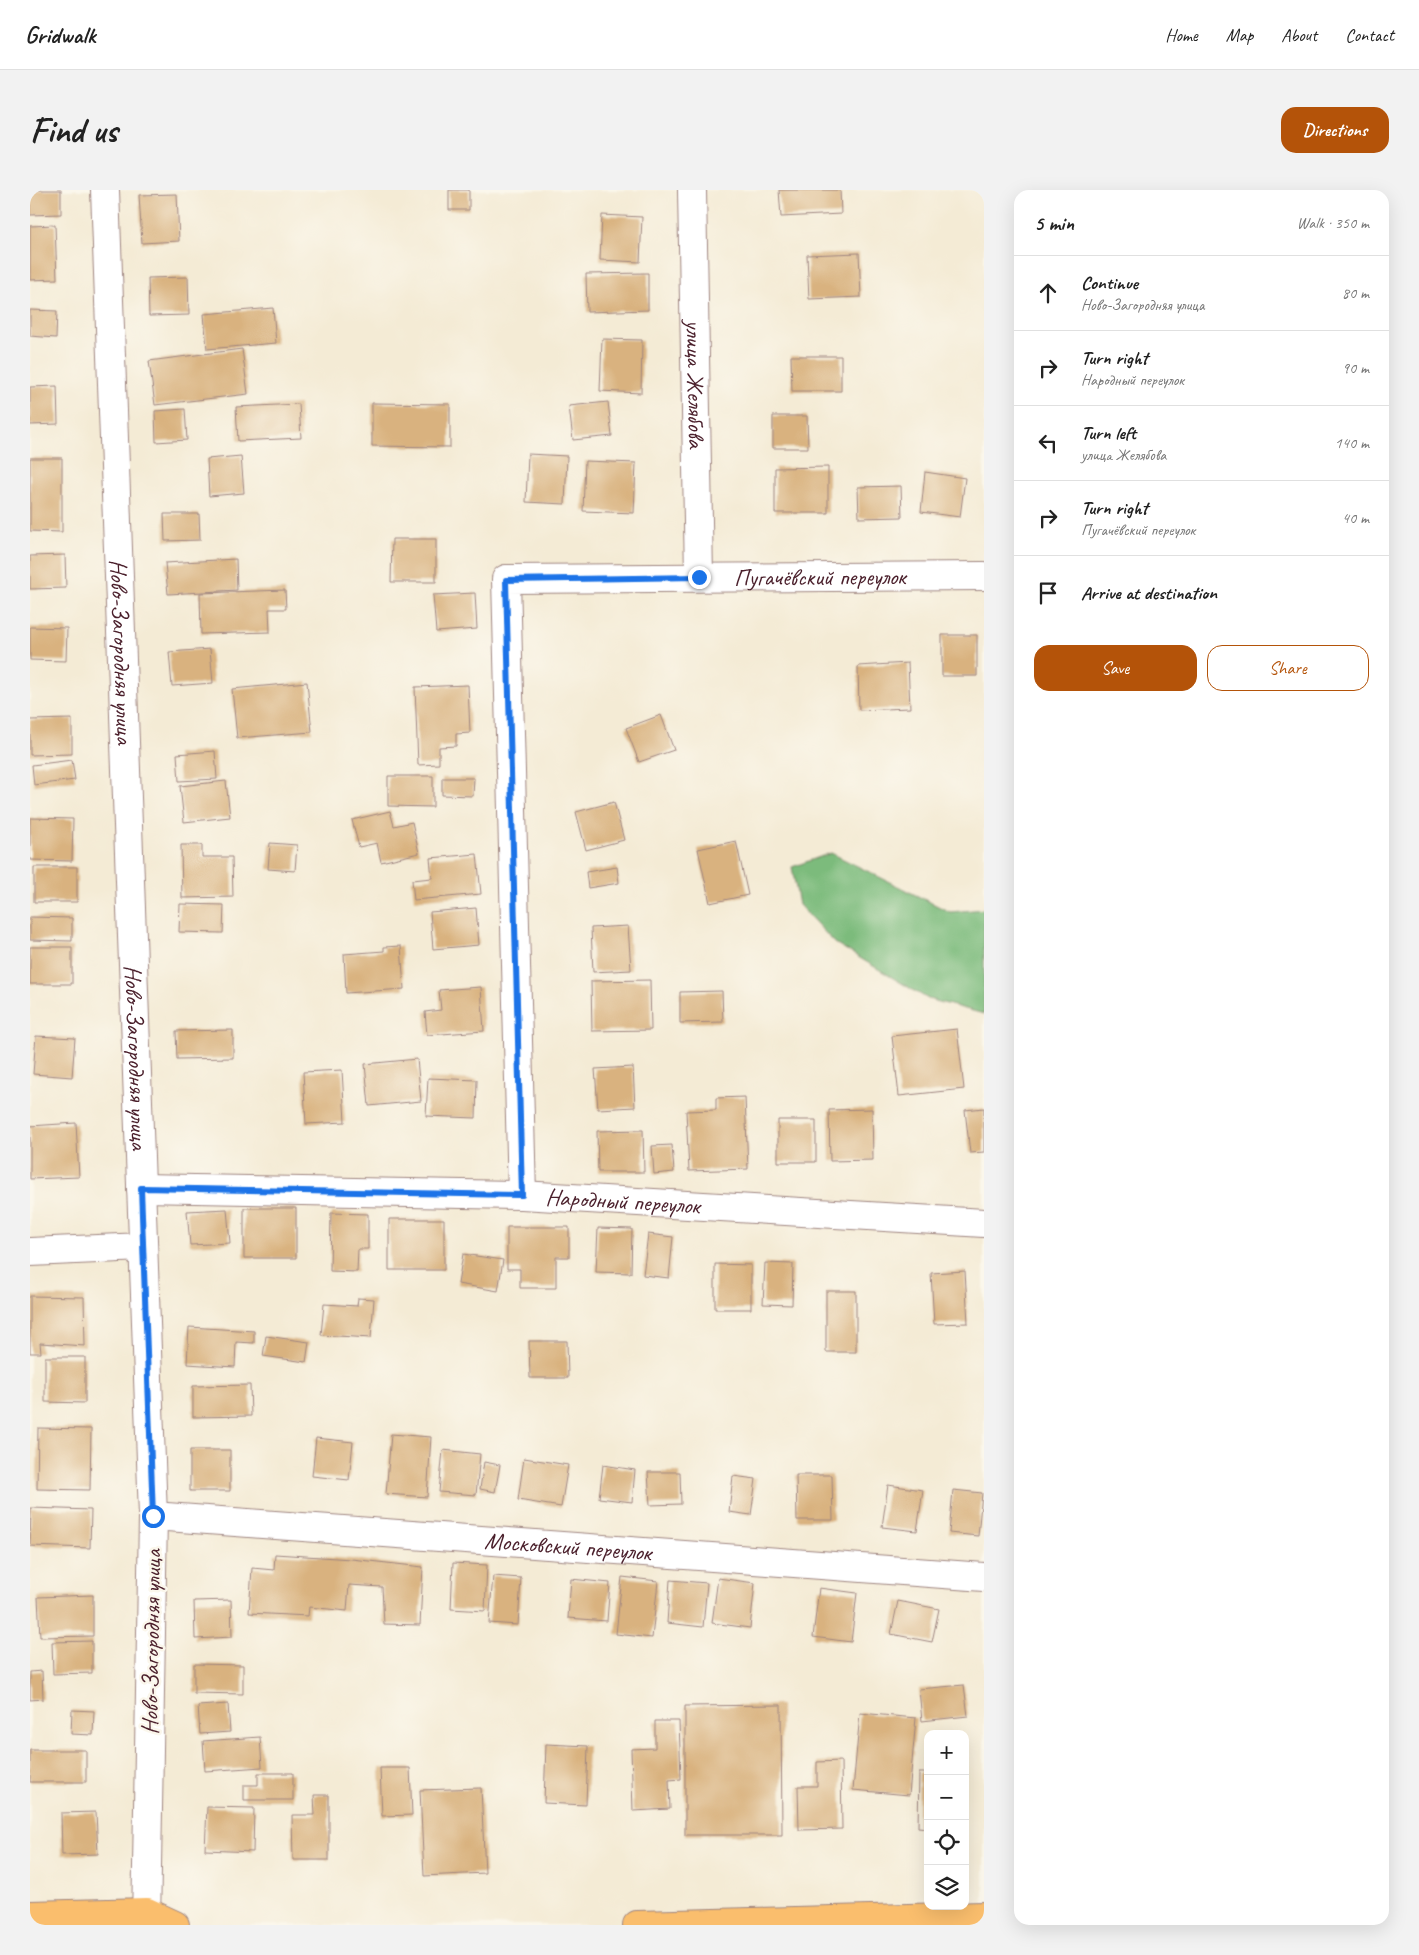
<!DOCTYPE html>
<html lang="en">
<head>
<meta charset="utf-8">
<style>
  :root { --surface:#fff; --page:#f2f2f2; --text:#222; --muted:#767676; --line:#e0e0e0; --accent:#b45309 }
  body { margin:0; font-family:Caveat,sans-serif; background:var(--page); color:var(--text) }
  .controls { position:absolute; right:15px; bottom:15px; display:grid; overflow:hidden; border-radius:10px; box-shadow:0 5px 20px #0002 }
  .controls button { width:45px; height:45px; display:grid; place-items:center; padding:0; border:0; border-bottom:1px solid var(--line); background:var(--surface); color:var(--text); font:25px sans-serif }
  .stop { position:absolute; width:15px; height:15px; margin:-11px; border:4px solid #1a73e8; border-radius:50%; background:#fff }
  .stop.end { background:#1a73e8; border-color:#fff; box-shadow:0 1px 5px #0008 }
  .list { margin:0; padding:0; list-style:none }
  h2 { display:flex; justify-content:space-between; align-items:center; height:65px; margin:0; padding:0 20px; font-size:21px }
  h2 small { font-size:16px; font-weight:400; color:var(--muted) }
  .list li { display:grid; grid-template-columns:32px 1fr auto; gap:15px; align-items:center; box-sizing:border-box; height:75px; padding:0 20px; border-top:1px solid var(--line) }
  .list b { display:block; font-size:19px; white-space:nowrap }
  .list p { margin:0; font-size:16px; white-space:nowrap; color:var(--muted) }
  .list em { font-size:16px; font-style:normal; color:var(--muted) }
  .actions { display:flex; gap:10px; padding:15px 20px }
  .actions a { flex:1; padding:11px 0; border:1px solid var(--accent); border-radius:15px; text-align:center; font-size:18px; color:var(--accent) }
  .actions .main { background:var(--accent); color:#fff }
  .icon { flex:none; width:28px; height:28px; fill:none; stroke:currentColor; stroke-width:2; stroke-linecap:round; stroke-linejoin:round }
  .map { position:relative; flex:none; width:954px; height:1735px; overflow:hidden; border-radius:15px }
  header { display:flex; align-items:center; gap:30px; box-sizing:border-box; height:70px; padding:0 25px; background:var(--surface); border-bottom:1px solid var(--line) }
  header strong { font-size:24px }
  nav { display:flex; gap:28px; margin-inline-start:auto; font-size:18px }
  .intro { display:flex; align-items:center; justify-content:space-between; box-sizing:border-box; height:120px; padding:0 30px }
  h1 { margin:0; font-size:35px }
  .button { padding:12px 22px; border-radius:15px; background:var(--accent); color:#fff; font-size:18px; font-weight:700 }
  main { display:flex; gap:30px; padding:0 30px }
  aside { flex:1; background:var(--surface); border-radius:15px; box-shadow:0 5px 20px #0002 }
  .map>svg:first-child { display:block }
  .forest { fill:#7bbb7b; stroke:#626d53 }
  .building { fill:#d9b27f }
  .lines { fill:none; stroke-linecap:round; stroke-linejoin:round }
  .minor-casing { stroke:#9f8580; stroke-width:30 }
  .major-casing { stroke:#9f8580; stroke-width:30 }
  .minor { stroke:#fff; stroke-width:28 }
  .major { stroke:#fabe6d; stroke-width:28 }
  .route { stroke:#1a73e8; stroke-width:6 }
  .labels { text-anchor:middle; stroke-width:5; stroke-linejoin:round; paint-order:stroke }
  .street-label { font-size:24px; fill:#4a1f2b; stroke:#fbf7ec }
</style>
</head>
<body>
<header>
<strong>Gridwalk</strong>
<nav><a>Home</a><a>Map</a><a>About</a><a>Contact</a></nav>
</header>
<div class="intro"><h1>Find us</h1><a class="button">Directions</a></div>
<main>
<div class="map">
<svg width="954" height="1735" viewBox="0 0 954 1735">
  <rect width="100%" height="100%" fill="#fbf7ec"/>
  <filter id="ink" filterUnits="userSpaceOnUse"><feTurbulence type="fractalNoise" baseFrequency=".02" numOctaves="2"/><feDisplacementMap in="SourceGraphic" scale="10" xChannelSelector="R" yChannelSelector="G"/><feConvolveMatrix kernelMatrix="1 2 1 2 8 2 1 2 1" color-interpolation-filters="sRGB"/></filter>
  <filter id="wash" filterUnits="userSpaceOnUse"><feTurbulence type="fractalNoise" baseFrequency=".0096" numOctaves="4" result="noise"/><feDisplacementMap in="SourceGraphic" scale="20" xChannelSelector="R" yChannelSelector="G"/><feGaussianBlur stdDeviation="1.12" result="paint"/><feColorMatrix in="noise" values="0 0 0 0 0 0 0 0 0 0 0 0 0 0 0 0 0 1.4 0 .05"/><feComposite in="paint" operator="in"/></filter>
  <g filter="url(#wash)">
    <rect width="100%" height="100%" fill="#f4ebd5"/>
    <path class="forest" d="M 801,663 L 920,722 L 954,719 L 954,824 L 898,809 L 805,753 L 769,715 L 762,677 Z"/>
    <g id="blocks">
      <path class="building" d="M 0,0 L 31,0 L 31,24 L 0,25 Z
        M 419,0 L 439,0 L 439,20 L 419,20 Z
        M 749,0 L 810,0 L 811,24 L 751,27 Z
        M 147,4 L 149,51 L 112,53 L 109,5 Z
        M 572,25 L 612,27 L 610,72 L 570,70 Z
        M 25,35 L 27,89 L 0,90 L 0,36 Z
        M 829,63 L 831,107 L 779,109 L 777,65 Z
        M 618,83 L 618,120 L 557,122 L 556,84 Z
        M 158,87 L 159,125 L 119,126 L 118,88 Z
        M 243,118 L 246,153 L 177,159 L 174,124 Z
        M 0,120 L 27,121 L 26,148 L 0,146 Z
        M 572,149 L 612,150 L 611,203 L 570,201 Z
        M 212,159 L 218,204 L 125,215 L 119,171 Z
        M 761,166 L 811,166 L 811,201 L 762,201 Z
        M 27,196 L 28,234 L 0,235 L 0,197 Z
        M 578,212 L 582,246 L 543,250 L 539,216 Z
        M 342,213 L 420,214 L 420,257 L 342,256 Z
        M 269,214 L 271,248 L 208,251 L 206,217 Z
        M 155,219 L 157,250 L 126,252 L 125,221 Z
        M 743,226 L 777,226 L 778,258 L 743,258 Z
        M 498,264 L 537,266 L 535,314 L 496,312 Z
        M 211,266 L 214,303 L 179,306 L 177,269 Z
        M 0,268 L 32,268 L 32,342 L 0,341 Z
        M 555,271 L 606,273 L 604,323 L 553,321 Z
        M 798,277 L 798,323 L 745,323 L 745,278 Z
        M 895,282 L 935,288 L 930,327 L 891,322 Z
        M 871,296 L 872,327 L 829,328 L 828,297 Z
        M 134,324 L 169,324 L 170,350 L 135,351 Z
        M 362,349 L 406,349 L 406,392 L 361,392 Z
        M 35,365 L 36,398 L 0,399 L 0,366 Z
        M 206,369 L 207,400 L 138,404 L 135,373 Z
        M 255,400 L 256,419 L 239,419 L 240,442 L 171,444 L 170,403 Z
        M 445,403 L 447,439 L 406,442 L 403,405 Z
        M 0,437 L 37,438 L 36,471 L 0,470 Z
        M 912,445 L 947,445 L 947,486 L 912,486 Z
        M 180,459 L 183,493 L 142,496 L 139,462 Z
        M 878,473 L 880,518 L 829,520 L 828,476 Z
        M 277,492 L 282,542 L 207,548 L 202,499 Z
        M 438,495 L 440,543 L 426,544 L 426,556 L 409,557 L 409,574 L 388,575 L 385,497 Z
        M 631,525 L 644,560 L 609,572 L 596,538 Z
        M 42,529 L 42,564 L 0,565 L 0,530 Z
        M 185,561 L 187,589 L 149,591 L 147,564 Z
        M 42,570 L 45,590 L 4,595 L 2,575 Z
        M 358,586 L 403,586 L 403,617 L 358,616 Z
        M 412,588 L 444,588 L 443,606 L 412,605 Z
        M 196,591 L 200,627 L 154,632 L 150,596 Z
        M 584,612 L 594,650 L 556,660 L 546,622 Z
        M 360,621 L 364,636 L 382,632 L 389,663 L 351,672 L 347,653 L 329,657 L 322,630 Z
        M 0,628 L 43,629 L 42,671 L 0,670 Z
        M 706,651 L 718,705 L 680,713 L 668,659 Z
        M 240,653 L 267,655 L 265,681 L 238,679 Z
        M 151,655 L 172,655 L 172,667 L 202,667 L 203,707 L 152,708 Z
        M 447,664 L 451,704 L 384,710 L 382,690 L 402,688 L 400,668 Z
        M 4,677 L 47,677 L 47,712 L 4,712 Z
        M 587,677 L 589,693 L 558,698 L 556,682 Z
        M 150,714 L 194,715 L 193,743 L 149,742 Z
        M 446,718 L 449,755 L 403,759 L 400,722 Z
        M 0,727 L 42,728 L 42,751 L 0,750 Z
        M 598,736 L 601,780 L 563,782 L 561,738 Z
        M 371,756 L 374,799 L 316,803 L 314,764 L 354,761 L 354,757 Z
        M 0,757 L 42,757 L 42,794 L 0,794 Z
        M 620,790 L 621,840 L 562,841 L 561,791 Z
        M 451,797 L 454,841 L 397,845 L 395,822 L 411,820 L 409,800 Z
        M 692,801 L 693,832 L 650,833 L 650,802 Z
        M 927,839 L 934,899 L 869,906 L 862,846 Z
        M 203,840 L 203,868 L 147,869 L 146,841 Z
        M 6,846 L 45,848 L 42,887 L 3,884 Z
        M 387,869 L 391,911 L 339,916 L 335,874 Z
        M 603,877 L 605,917 L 568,919 L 565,879 Z
        M 312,880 L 315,932 L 276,934 L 273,882 Z
        M 398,888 L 447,890 L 446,928 L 396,926 Z
        M 715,907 L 718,979 L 659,981 L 656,921 L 686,920 L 686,908 Z
        M 954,918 L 954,962 L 940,963 L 935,920 Z
        M 842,919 L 843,970 L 800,971 L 799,920 Z
        M 748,930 L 786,930 L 786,972 L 748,972 Z
        M 46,933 L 49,987 L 0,989 L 0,936 Z
        M 613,940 L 614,982 L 568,982 L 567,941 Z
        M 642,955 L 644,982 L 624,984 L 622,956 Z
        M 214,1018 L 266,1018 L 266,1068 L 214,1068 Z
        M 197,1019 L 200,1053 L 160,1055 L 157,1021 Z
        M 301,1023 L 338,1024 L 338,1059 L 328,1059 L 327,1082 L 300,1081 Z
        M 359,1029 L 414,1029 L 414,1080 L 359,1080 Z
        M 477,1037 L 539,1037 L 539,1067 L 526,1067 L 526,1098 L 490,1098 L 490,1079 L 477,1079 Z
        M 568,1038 L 602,1039 L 601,1083 L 566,1082 Z
        M 618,1044 L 643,1047 L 639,1088 L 613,1085 Z
        M 433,1064 L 473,1070 L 468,1101 L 428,1094 Z
        M 735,1073 L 763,1074 L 762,1115 L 733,1114 Z
        M 685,1074 L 721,1075 L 721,1119 L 685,1119 Z
        M 935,1081 L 938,1133 L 904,1134 L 901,1083 Z
        M 796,1101 L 826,1101 L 826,1162 L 796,1162 Z
        M 0,1106 L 54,1107 L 55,1156 L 10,1153 L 11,1163 L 0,1163 Z
        M 328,1108 L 344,1109 L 341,1148 L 291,1145 L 294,1114 L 327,1116 Z
        M 159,1137 L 224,1141 L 224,1153 L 206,1152 L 205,1177 L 157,1174 Z
        M 236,1146 L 279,1152 L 276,1172 L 233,1166 Z
        M 499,1151 L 537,1151 L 538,1188 L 500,1188 Z
        M 15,1167 L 55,1167 L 55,1213 L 15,1212 Z
        M 220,1195 L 221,1226 L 163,1227 L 163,1196 Z
        M 8,1238 L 61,1239 L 60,1300 L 7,1299 Z
        M 361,1244 L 401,1247 L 397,1307 L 356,1304 Z
        M 286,1248 L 323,1252 L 319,1290 L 282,1286 Z
        M 160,1260 L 200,1260 L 200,1301 L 160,1301 Z
        M 413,1260 L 450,1264 L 446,1305 L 409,1302 Z
        M 494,1268 L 538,1275 L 531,1317 L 488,1310 Z
        M 454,1272 L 470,1275 L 465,1302 L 450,1299 Z
        M 573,1275 L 605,1280 L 602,1312 L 569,1308 Z
        M 618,1282 L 650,1282 L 651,1314 L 620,1315 Z
        M 766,1285 L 802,1285 L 803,1330 L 767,1330 Z
        M 703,1286 L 726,1289 L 721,1325 L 699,1322 Z
        M 858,1295 L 893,1300 L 887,1341 L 852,1337 Z
        M 923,1300 L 952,1303 L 948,1346 L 919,1343 Z
        M 1,1318 L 61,1320 L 60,1358 L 0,1356 Z
        M 245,1364 L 321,1369 L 393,1377 L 390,1435 L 354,1434 L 352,1397 L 319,1395 L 317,1421 L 279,1417 L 278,1426 L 219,1423 L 222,1378 L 244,1380 Z
        M 423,1373 L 457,1375 L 455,1421 L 421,1419 Z
        M 463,1386 L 491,1388 L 488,1435 L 459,1433 Z
        M 592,1387 L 628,1391 L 622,1448 L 586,1444 Z
        M 688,1388 L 725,1393 L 720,1438 L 682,1433 Z
        M 541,1389 L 580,1393 L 577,1431 L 538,1428 Z
        M 640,1390 L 677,1393 L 673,1437 L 637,1433 Z
        M 789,1398 L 827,1403 L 821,1452 L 783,1447 Z
        M 63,1405 L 63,1446 L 10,1447 L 8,1407 Z
        M 201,1410 L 202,1447 L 165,1449 L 164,1411 Z
        M 868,1411 L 909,1419 L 902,1452 L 861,1444 Z
        M 62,1451 L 62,1483 L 23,1484 L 22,1452 Z
        M 164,1474 L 213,1475 L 213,1504 L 164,1503 Z
        M 12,1481 L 13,1509 L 0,1510 L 0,1482 Z
        M 934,1495 L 938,1526 L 892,1531 L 889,1499 Z
        M 198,1514 L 200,1542 L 170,1544 L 168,1516 Z
        M 751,1515 L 752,1645 L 655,1645 L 655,1516 Z
        M 42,1520 L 64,1521 L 63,1545 L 41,1544 Z
        M 830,1523 L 886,1528 L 879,1605 L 823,1600 Z
        M 625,1531 L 649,1531 L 651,1589 L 639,1590 L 640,1619 L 603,1621 L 601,1559 L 625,1558 Z
        M 230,1547 L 232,1577 L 175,1581 L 173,1551 Z
        M 516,1554 L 558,1556 L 556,1615 L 514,1613 Z
        M 0,1560 L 56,1560 L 56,1592 L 0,1592 Z
        M 811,1571 L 812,1639 L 769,1640 L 768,1596 L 787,1596 L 787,1572 Z
        M 350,1578 L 380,1578 L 382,1625 L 352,1626 Z
        M 228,1583 L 263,1583 L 263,1610 L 214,1610 L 214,1595 L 228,1595 Z
        M 889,1583 L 898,1583 L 898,1638 L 888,1637 Z
        M 451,1598 L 455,1683 L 394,1686 L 390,1600 Z
        M 284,1605 L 299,1605 L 299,1670 L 263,1670 L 262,1625 L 285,1625 Z
        M 177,1617 L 224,1618 L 223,1662 L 175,1660 Z
        M 66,1622 L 68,1664 L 32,1665 L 31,1623 Z"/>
    </g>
  </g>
  <g filter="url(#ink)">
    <use href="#blocks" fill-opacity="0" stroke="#9f8580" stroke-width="1"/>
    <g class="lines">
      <defs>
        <g id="minor">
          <path id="s1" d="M 75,0 L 123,1326 L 116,1735"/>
          <path id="s2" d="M 662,0 L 669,387"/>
          <path id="s3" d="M 111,998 L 492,1005 L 954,1033"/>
          <path id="s4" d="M 492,1005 L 476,389 L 954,386"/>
          <path d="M 0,1062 L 113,1057"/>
          <path id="s5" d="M 123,1326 L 954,1387"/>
        </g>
        <path id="major" d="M 0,1725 L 117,1722 L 145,1735
          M 607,1735 L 954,1726"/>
      </defs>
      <use href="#minor" class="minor-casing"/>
      <use href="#major" class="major-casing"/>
      <use href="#minor" class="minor"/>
      <use href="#major" class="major"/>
    </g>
  </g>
  <g class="lines" filter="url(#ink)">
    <path class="route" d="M 123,1326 L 111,998 L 492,1005 L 476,390 L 669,387"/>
  </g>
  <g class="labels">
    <g class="street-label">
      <text dy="8" stroke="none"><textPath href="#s2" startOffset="194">улица Желябова</textPath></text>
      <text dy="8" stroke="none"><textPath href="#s4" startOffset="930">Пугачёвский переулок</textPath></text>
      <text dy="8" stroke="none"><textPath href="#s1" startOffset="462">Ново-Загородняя улица</textPath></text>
      <text dy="8" stroke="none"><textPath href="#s1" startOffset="868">Ново-Загородняя улица</textPath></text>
      <text dy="8" stroke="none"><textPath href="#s3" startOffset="482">Народный переулок</textPath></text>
      <text dy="8" stroke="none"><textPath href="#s5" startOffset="416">Московский переулок</textPath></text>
      <text transform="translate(121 1452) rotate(-89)" y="8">Ново-Загородняя улица</text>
    </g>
  </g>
</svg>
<div class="controls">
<button>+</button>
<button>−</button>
<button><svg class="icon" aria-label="locate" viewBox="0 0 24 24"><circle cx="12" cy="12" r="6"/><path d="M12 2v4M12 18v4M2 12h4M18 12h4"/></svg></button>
<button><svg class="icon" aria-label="layers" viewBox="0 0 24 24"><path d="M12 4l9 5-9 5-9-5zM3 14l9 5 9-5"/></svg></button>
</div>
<div class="stop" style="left:123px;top:1326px"></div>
<div class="stop end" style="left:669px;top:387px"></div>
</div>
<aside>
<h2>5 min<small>Walk · 350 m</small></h2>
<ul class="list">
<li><svg class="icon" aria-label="ahead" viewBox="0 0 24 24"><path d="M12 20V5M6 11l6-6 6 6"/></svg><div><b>Continue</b><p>Ново-Загородняя улица</p></div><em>80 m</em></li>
<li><svg class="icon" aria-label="right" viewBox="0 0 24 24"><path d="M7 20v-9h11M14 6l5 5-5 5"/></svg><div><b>Turn right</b><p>Народный переулок</p></div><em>90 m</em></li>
<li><svg class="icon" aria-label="left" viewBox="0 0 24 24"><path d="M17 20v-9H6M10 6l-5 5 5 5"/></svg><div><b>Turn left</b><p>улица Желябова</p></div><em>140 m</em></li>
<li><svg class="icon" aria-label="right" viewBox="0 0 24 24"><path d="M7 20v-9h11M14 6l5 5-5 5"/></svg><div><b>Turn right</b><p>Пугачёвский переулок</p></div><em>40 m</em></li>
<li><svg class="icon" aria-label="arrive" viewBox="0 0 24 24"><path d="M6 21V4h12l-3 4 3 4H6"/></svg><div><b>Arrive at destination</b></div></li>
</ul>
<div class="actions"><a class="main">Save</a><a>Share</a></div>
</aside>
</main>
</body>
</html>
